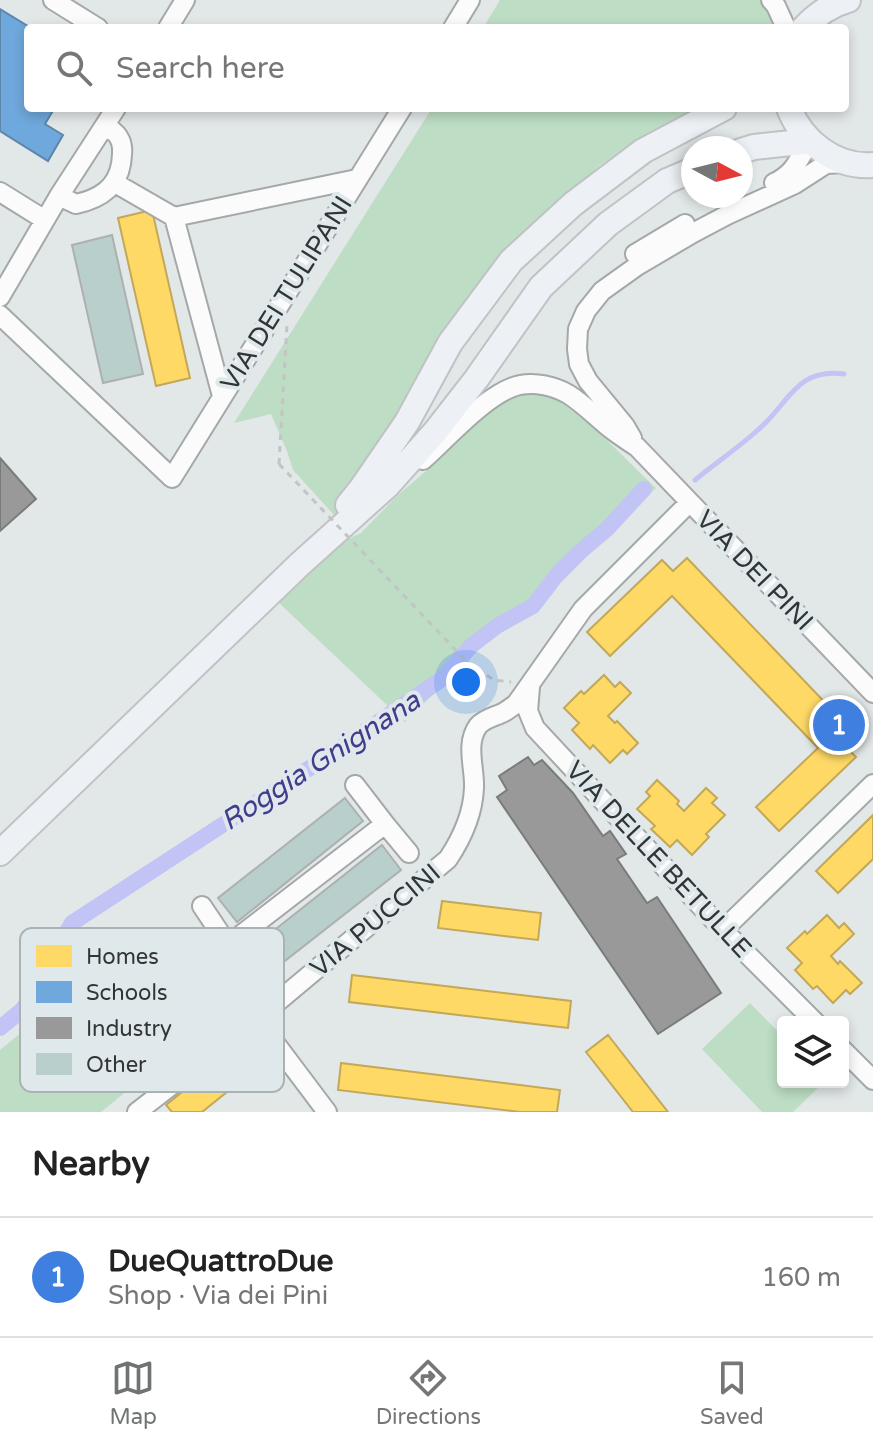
<!DOCTYPE html>
<html lang="en">
<head>
<meta charset="utf-8">
<style>
  :root { --surface:#fff; --page:#f2f2f2; --text:#222; --muted:#767676; --line:#e0e0e0; --accent:#707374 }
  body { margin:0; font-family:"Varela Round",sans-serif; background:var(--page); color:var(--text) }
  .controls { position:absolute; right:24px; bottom:24px; display:grid; overflow:hidden; border-radius:8px; box-shadow:0 4px 12px #0003 }
  .controls button { width:72px; height:72px; display:grid; place-items:center; padding:0; border:0; border-bottom:2px solid var(--line); background:var(--surface); color:var(--text); font:40px sans-serif }
  .compass { position:absolute; left:681px; top:136px; width:72px; height:72px; border-radius:50%; background:var(--surface); box-shadow:0 4px 12px #0003; rotate:97deg }
  .you { position:absolute; left:466px; top:682px; width:28px; height:28px; margin:-20px; border:6px solid #fff; border-radius:50%; background:#1a73e8; box-shadow:0 0 0 12px #1a73e833 }
  .badge { display:grid; place-items:center; width:52px; height:52px; border-radius:50%; background:var(--accent); color:#fff; font-size:26px; font-weight:700 }
  .pin { position:absolute; translate:-50% -50%; border:4px solid #fff; box-shadow:0 2px 8px #0006 }
  .list { margin:0; padding:0; list-style:none }
  h2 { display:flex; justify-content:space-between; align-items:center; height:104px; margin:0; padding:0 32px; font-size:34px }
  h2 small { font-size:26px; font-weight:400; color:var(--muted) }
  .list li { display:grid; grid-template-columns:52px 1fr auto; gap:24px; align-items:center; box-sizing:border-box; height:120px; padding:0 32px; border-top:2px solid var(--line) }
  .list b { display:block; font-size:30px; white-space:nowrap }
  .list p { margin:0; font-size:26px; white-space:nowrap; color:var(--muted) }
  .list em { font-size:26px; font-style:normal; color:var(--muted) }
  .icon { flex:none; width:44px; height:44px; fill:none; stroke:currentColor; stroke-width:2; stroke-linecap:round; stroke-linejoin:round }
  .map { position:relative; flex:none; width:873px; height:1112px; overflow:hidden }
  .search { position:absolute; background:var(--surface); box-shadow:0 4px 12px #0003; left:24px; right:24px; top:24px; height:88px; display:flex; align-items:center; gap:20px; box-sizing:border-box; padding:0 28px; border-radius:8px; color:var(--muted); font-size:30px }
  .sheet { height:224px; background:var(--surface) }
  nav { display:flex; justify-content:space-around; align-items:center; box-sizing:border-box; height:112px; border-top:2px solid var(--line); background:var(--surface); font-size:22px; color:var(--muted) }
  nav a { display:grid; justify-items:center; gap:4px }
  nav .on { color:var(--accent) }
  .map>svg:first-child { display:block }
  .green { fill:#bdddc4 }
  .homes { fill:#ffd966; stroke:#c2a858; stroke-width:2 }
  .schools { fill:#6fa8dc; stroke:#5d86aa; stroke-width:2 }
  .industry { fill:#999; stroke:#7a7b7b; stroke-width:2 }
  .lines { fill:none; stroke-linecap:round; stroke-linejoin:round }
  .stream { stroke:#c2c4f5; stroke-width:5 }
  .canal { stroke:#c2c4f5; stroke-width:16 }
  .building { fill:#b9cfcc; stroke:#adb0b0; stroke-width:2 }
  .minor-casing { stroke:#a4a8a8; stroke-width:22 }
  .major-casing { stroke:#c0c2c3; stroke-width:28 }
  .path { stroke:#c3c5c5; stroke-width:3; stroke-dasharray:6 6; stroke-linecap:butt }
  .minor { stroke:#fbfbfb; stroke-width:18 }
  .major { stroke:#edf0f4; stroke-width:24 }
  .path-bridge { stroke:#c3c5c5; stroke-width:3; stroke-dasharray:6 6; stroke-linecap:butt }
  .labels { text-anchor:middle; stroke-width:8; stroke-linejoin:round; paint-order:stroke }
  .street-label { font-size:26px; fill:#323536; stroke:#dfe8ea }
  .water-label { font-size:28px; font-style:italic; fill:#433b8b; stroke:#dfe8ea }
  .key { fill:#dfe8ea; stroke:#abb2b4; stroke-width:2 }
  .key-label { font-size:22px; fill:#323536 }
</style>
</head>
<body>
<div class="map">
<svg width="873" height="1112" viewBox="0 0 873 1112">
  <rect width="100%" height="100%" fill="#e2e7e7"/>
  <path class="green" d="M 500,0 L 761,0 L 770,8 L 778,28 L 483,28 Z
    M 432,108 L 715,108 L 678,125 L 652,132 L 625,147 L 599,166 L 544,218 L 335,516 L 293,470 L 287,451 L 271,414 L 234,423 Z
    M 518,394 C 526,394 536,393 544,394 C 573,402 631,465 656,488 L 583,554 L 531,612 L 502,627 L 405,722 L 278,602 L 338,544 L 361,533 L 398,495 L 425,472 L 477,419 L 501,401 Z
    M 106,963 L 177,1050 L 101,1112 L 0,1112 L 0,1050 Z
    M 750,1003 L 783,1037 L 783,1082 L 824,1082 L 793,1112 L 762,1112 L 702,1049 Z"/>
  <path class="homes" d="M 152,210 L 190,378 L 156,386 L 118,218 Z
    M 687,558 L 856,735 L 845,746 L 856,757 L 779,831 L 756,807 L 818,748 L 672,596 L 610,656 L 587,632 L 662,560 L 673,571 Z
    M 604,675 L 615,687 L 620,682 L 631,693 L 608,716 L 615,723 L 617,721 L 638,743 L 627,754 L 623,750 L 610,763 L 593,745 L 590,749 L 572,730 L 579,723 L 564,708 L 581,691 L 584,694 Z
    M 657,780 L 679,801 L 677,804 L 684,811 L 706,788 L 717,798 L 712,803 L 725,815 L 706,834 L 709,837 L 692,855 L 677,840 L 670,847 L 651,829 L 655,826 L 637,809 L 650,796 L 646,792 Z
    M 873,815 L 873,859 L 838,893 L 816,871 Z
    M 442,901 L 541,913 L 538,940 L 438,928 Z
    M 827,915 L 839,928 L 844,923 L 854,934 L 831,956 L 838,964 L 840,961 L 862,983 L 850,994 L 846,990 L 833,1003 L 817,986 L 813,989 L 795,970 L 802,963 L 787,948 L 805,931 L 807,934 Z
    M 352,975 L 571,1001 L 568,1028 L 349,1002 Z
    M 608,1035 L 668,1112 L 633,1112 L 586,1052 Z
    M 245,1041 L 263,1063 L 202,1112 L 172,1112 L 166,1105 Z
    M 341,1063 L 560,1090 L 557,1112 L 520,1112 L 338,1090 Z"/>
  <path class="schools" d="M 0,9 L 31,28 L 28,28 L 28,108 L 54,109 L 45,124 L 63,135 L 48,161 L 0,131 Z"/>
  <path class="industry" d="M 0,458 L 36,499 L 0,531 Z
    M 528,757 L 534,765 L 542,760 L 573,793 L 603,836 L 610,831 L 626,854 L 617,859 L 647,903 L 657,897 L 721,993 L 658,1034 L 497,797 L 507,790 L 499,776 Z"/>
  <g class="lines">
    <path class="stream" d="M 695,480 C 716,463 739,447 759,429 C 789,403 797,367 844,374"/>
    <path class="canal" d="M 0,1028 L 22,1010 L 48,974 L 53,956 L 72,923 L 319,762 L 442,679 L 471,646 L 497,626 L 533,606 L 556,576 L 581,551 L 607,529 L 644,489"/>
  </g>
  <path class="building" d="M 112,235 L 143,374 L 103,383 L 72,245 Z
    M 345,798 L 363,821 L 237,922 L 218,898 Z
    M 382,845 L 401,870 L 272,971 L 253,947 Z"/>
  <g class="lines">
    <defs>
      <path id="minor" d="M 53,0 L 98,28
        M 771,0 L 776,6 L 786,28
        M 168,28 L 185,0
        M 453,28 L 470,0
        M 115,183 L 174,217 L 357,179
        M 774,183 C 795,173 798,160 810,141
        M 0,192 L 45,220
        M 59,196 L 76,204 C 99,199 117,188 121,164 C 122,155 124,146 119,138 C 117,133 110,129 105,125
        M 174,217 L 222,396
        M 635,254 L 685,224
        M 0,297 L 59,196 L 116,108
        M 0,315 L 172,478 L 402,108
        M 632,438 L 625,426 L 588,381 L 579,364 L 577,349 L 578,329 L 586,311 L 602,291 L 637,266 L 693,233 L 727,215 L 795,184 L 826,164 L 846,163
        M 423,460 C 447,439 489,391 520,385 C 536,382 554,386 568,394 C 584,404 597,418 611,429 C 620,436 628,441 637,447 L 873,693
        M 530,687 L 528,711 L 535,728 L 723,930 L 815,1022
        M 355,785 L 385,824
        M 202,906 L 228,945
        M 723,930 L 873,784
        M 270,1008 L 228,945 L 385,824 L 409,853
        M 257,1019 L 327,1112
        M 843,1050 L 873,1080
        M 137,1112 L 257,1019 L 448,859 C 462,838 473,814 474,788 C 475,768 465,744 478,726 C 484,719 493,717 500,714 C 506,712 511,707 516,704 L 583,609 L 689,503"/>
      <path id="major" d="M 804,28 C 816,15 830,5 848,0
        M 789,108 C 802,142 836,168 873,165
        M 741,151 L 754,147 L 810,141
        M 348,505 L 361,489 L 407,422 L 450,343 L 511,261 L 573,204 L 643,151 L 724,108
        M 0,853 L 300,564 L 388,485 L 435,432 L 477,378 L 541,287 L 608,224 L 667,181 L 693,170"/>
    </defs>
    <use href="#minor" class="minor-casing"/>
    <use href="#major" class="major-casing"/>
    <path class="path" d="M 279,464 L 287,324
      M 467,662 L 494,680 L 511,682"/>
    <use href="#minor" class="minor"/>
    <use href="#major" class="major"/>
    <path class="path-bridge" d="M 279,464 L 467,662"/>
  </g>
  <g class="labels">
    <g class="street-label">
      <text transform="translate(286 293) rotate(-58)" y="9">VIA DEI TULIPANI</text>
      <text transform="translate(755 570) rotate(46)" y="9">VIA DEI PINI</text>
      <text transform="translate(659 859) rotate(47)" y="9">VIA DELLE BETULLE</text>
      <text transform="translate(375 920) rotate(-40)" y="9">VIA PUCCINI</text>
    </g>
    <g class="water-label">
      <text transform="translate(320 760) rotate(-33)" y="10">Roggia Gnignana</text>
    </g>
  </g>
  <rect x="20" y="928" width="264" height="164" rx="12" class="key"/>
  <rect x="36" y="945" width="36" height="22" fill="#ffd966"/>
  <rect x="36" y="981" width="36" height="22" fill="#6fa8dc"/>
  <rect x="36" y="1017" width="36" height="22" fill="#999"/>
  <rect x="36" y="1053" width="36" height="22" fill="#b9cfcc"/>
  <g class="key-label">
    <text x="86" y="964">Homes</text>
    <text x="86" y="1000">Schools</text>
    <text x="86" y="1036">Industry</text>
    <text x="86" y="1072">Other</text>
  </g>
</svg>
<div class="controls">
<button><svg class="icon" aria-label="layers" viewBox="0 0 24 24"><path d="M12 4l9 5-9 5-9-5zM3 14l9 5 9-5"/></svg></button>
</div>
<svg class="compass" viewBox="-18 -18 36 36"><path d="M0-13l5 13h-10z" fill="#e53935"/><path d="M0 13l5-13h-10z" fill="#767676"/></svg>
<div class="you"></div>
<div class="pin badge" style="left:839px;top:725px;background:#3f7fe0">1</div>
<div class="search"><svg class="icon" aria-label="search" viewBox="0 0 24 24"><circle cx="10" cy="10" r="6"/><path d="M15 15l6 6"/></svg>Search here</div>
</div>
<section class="sheet">
<h2>Nearby<small></small></h2>
<ul class="list">
<li><span class="badge" style="background:#3f7fe0">1</span><div><b>DueQuattroDue</b><p>Shop · Via dei Pini</p></div><em>160 m</em></li>
</ul>
</section>
<nav>
<a class="on"><svg class="icon" aria-label="map" viewBox="0 0 24 24"><path d="M3 6l6-2 6 2 6-2v14l-6 2-6-2-6 2zM9 4v14M15 6v14"/></svg>Map</a>
<a><svg class="icon" aria-label="directions" viewBox="0 0 24 24"><path d="M12 3l9 9-9 9-9-9zM9 14v-3h6M13 9l2 2-2 2"/></svg>Directions</a>
<a><svg class="icon" aria-label="saved" viewBox="0 0 24 24"><path d="M7 4h10v16l-5-4-5 4z"/></svg>Saved</a>
</nav>
</body>
</html>
